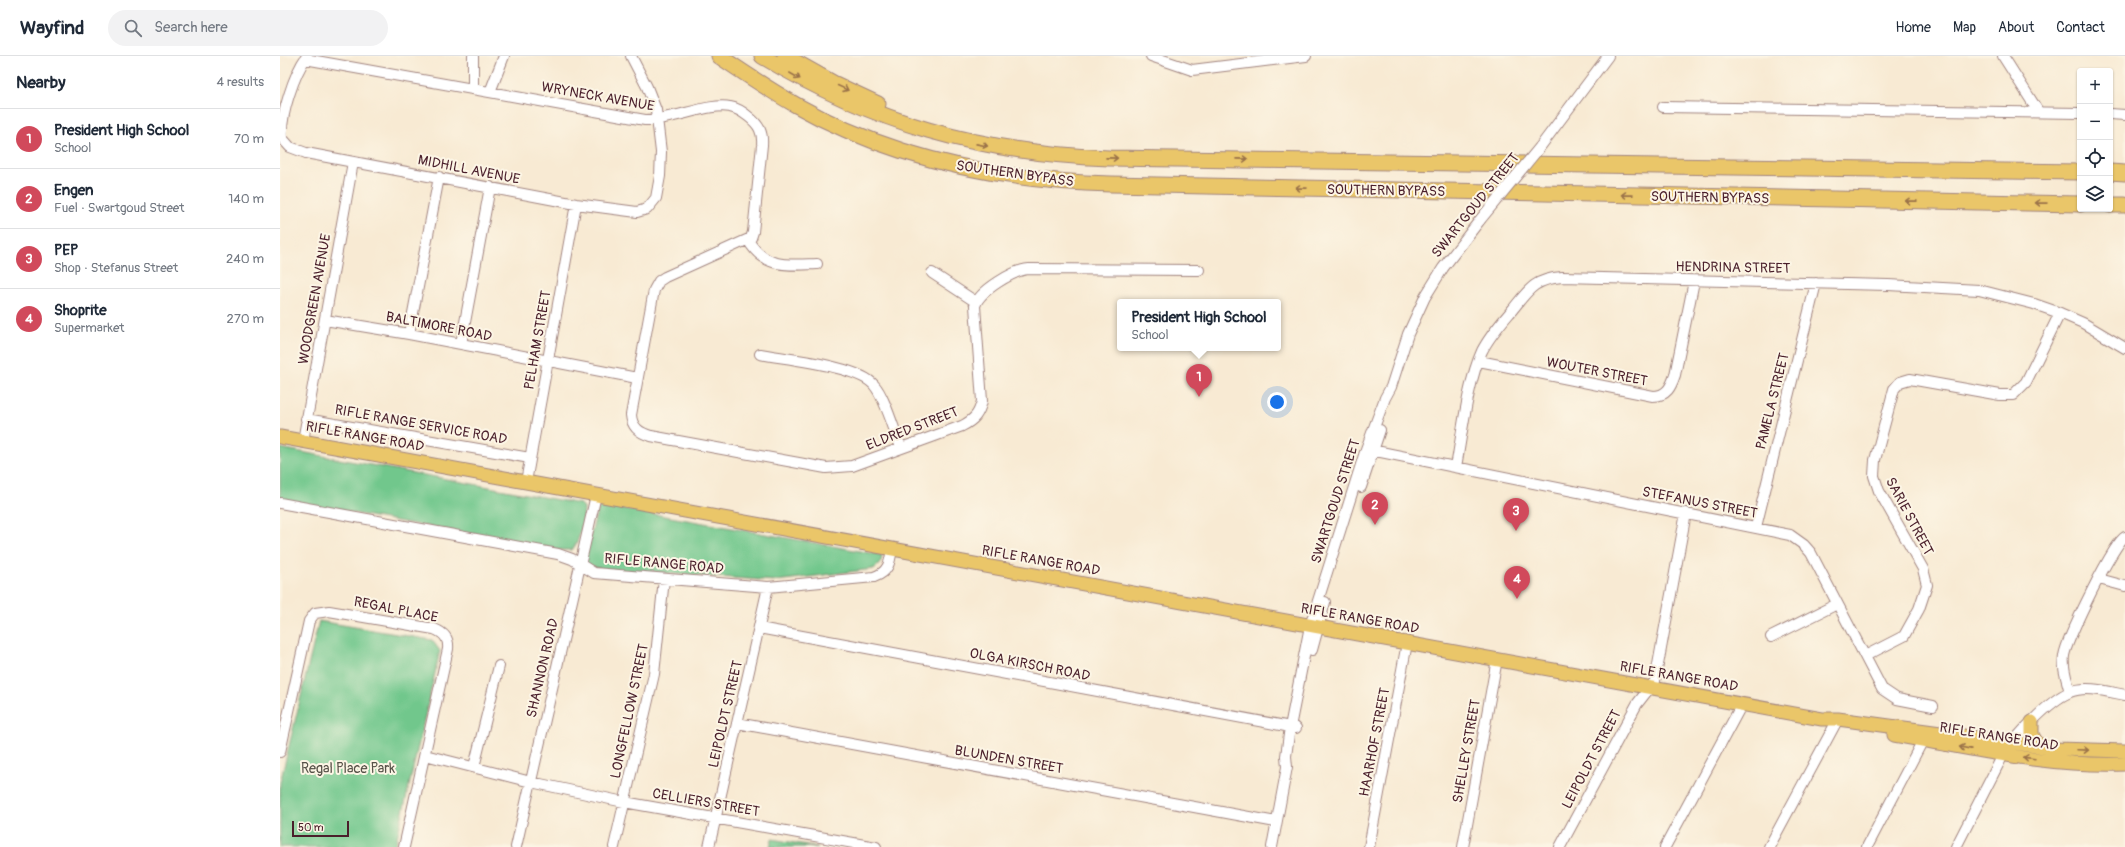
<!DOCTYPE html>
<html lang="en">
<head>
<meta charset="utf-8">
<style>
  :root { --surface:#fff; --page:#f2f2f3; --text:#1f2937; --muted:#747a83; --line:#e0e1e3; --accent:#d1495b }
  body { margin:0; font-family:Pangolin,sans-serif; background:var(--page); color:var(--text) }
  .controls { position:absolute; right:12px; top:12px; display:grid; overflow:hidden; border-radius:4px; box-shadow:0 1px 3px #0004 }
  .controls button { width:36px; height:36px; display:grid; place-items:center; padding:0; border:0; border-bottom:1px solid var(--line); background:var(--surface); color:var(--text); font:20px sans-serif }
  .scale { position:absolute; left:12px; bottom:10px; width:57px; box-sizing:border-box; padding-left:4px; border:2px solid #4a1f2b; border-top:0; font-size:11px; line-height:14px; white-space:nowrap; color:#4a1f2b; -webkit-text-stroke:3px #fcf5e5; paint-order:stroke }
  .you { position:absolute; left:997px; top:346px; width:14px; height:14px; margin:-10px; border:3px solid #fff; border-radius:50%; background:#1a73e8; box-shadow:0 0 0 6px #1a73e833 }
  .badge { display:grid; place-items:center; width:26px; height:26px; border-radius:50%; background:var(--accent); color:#fff; font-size:13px; font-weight:700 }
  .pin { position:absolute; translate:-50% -33px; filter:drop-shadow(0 1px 2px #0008) }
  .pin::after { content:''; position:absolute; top:21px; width:14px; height:12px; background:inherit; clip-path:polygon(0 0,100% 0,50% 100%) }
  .popup { position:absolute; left:837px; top:243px; width:164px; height:52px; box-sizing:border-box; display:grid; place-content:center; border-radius:4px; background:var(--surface); filter:drop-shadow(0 1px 3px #0005); font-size:13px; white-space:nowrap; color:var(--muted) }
  .popup b { font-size:15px; color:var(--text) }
  .popup::after { content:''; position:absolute; left:50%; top:100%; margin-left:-8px; border:8px solid transparent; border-top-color:var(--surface) }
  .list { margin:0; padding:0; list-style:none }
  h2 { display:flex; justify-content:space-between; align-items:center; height:52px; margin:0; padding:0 16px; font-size:17px }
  h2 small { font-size:13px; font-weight:400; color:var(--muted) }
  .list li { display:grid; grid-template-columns:26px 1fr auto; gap:12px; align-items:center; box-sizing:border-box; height:60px; padding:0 16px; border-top:1px solid var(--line) }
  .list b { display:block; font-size:15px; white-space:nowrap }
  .list p { margin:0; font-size:13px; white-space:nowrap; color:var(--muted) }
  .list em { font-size:13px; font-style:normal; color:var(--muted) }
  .icon { flex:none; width:22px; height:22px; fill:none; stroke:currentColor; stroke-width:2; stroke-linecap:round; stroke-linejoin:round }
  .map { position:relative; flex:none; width:1845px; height:791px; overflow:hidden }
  header { display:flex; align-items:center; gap:24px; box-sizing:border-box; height:56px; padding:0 20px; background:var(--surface); border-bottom:1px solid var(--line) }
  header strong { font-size:19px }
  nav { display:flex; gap:22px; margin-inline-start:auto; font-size:14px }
  .search { width:280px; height:36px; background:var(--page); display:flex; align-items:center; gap:10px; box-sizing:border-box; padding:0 14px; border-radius:22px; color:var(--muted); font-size:15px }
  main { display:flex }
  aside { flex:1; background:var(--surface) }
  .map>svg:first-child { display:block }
  .green { fill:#71c78c; stroke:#5e735c }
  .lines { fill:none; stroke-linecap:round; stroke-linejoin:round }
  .minor-casing { stroke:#a1847f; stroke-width:12 }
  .major-casing { stroke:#a1847f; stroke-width:15 }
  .highway-casing { stroke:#a1847f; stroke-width:17 }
  .minor { stroke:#fff; stroke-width:10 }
  .major { stroke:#eac669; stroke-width:13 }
  .highway { stroke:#eac669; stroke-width:15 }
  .minor-bridge-casing { stroke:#a1847f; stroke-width:12; stroke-linecap:butt }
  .minor-bridge { stroke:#fff; stroke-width:10 }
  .oneway { stroke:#9a724a }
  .labels { text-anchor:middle; stroke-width:4; stroke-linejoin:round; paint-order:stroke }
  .street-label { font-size:14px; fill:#4a1f2b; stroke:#fcf5e5 }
  .park-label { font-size:14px; fill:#565148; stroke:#fcf5e5 }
</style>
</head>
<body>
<header>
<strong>Wayfind</strong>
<div class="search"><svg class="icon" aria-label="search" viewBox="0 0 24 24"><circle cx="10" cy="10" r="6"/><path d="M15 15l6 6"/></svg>Search here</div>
<nav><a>Home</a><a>Map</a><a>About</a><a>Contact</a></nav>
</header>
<main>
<aside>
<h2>Nearby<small>4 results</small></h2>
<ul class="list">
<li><span class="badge">1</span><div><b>President High School</b><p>School</p></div><em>70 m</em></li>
<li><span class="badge">2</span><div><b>Engen</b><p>Fuel · Swartgoud Street</p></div><em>140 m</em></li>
<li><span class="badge">3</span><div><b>PEP</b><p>Shop · Stefanus Street</p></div><em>240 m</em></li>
<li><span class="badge">4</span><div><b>Shoprite</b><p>Supermarket</p></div><em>270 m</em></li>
</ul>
</aside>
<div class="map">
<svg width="1845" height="791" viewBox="0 0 1845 791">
  <rect width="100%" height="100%" fill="#fcf5e5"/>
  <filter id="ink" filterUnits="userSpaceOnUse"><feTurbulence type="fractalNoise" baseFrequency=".025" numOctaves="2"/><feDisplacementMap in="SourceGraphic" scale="8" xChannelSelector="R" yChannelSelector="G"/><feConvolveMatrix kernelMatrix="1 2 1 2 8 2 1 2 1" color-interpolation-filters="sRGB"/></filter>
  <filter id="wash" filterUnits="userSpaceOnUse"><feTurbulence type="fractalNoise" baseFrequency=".012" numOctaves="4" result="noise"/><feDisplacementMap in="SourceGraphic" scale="16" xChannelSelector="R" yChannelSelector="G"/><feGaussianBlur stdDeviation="0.9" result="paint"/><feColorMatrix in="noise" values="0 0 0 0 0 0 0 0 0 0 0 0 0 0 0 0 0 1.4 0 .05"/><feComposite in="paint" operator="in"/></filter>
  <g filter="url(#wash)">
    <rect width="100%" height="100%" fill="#f8ead3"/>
    <path class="green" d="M 0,392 L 300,448 L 304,451 C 304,464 300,485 292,494 L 279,494 L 0,444 Z
      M 329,450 L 602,499 C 602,505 599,510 593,513 L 496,525 L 324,513 L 310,510 L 306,507 L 305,500 L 317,455 L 320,451 Z
      M 39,565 L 152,584 L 160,595 L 115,791 L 0,791 L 0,727 Z
      M 492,783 L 538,791 L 490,791 Z"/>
  </g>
  <g filter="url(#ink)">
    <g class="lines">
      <defs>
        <path id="minor" d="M 27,0 C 14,18 0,60 2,82 L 10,91 L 26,97 L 296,148 L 357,156 L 367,153 L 376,142 L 380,120 L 381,96 L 376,54 L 367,31 L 351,0
          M 193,0 L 193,32
          M 871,0 L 912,14 L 1026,0
          M 1723,0 L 1758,55
          M 25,3 L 365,64 C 390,65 431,46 450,51 C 456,52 463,56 469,61 C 479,69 483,76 482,89 L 473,176 L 471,182 L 385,221 L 379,225 L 374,234 L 351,359 C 352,372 360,377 371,380 L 546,412 L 572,410 L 682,370 C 694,364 699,358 702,345 L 695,250 C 699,235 734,214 749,213 L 919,214
          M 210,36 L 224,0
          M 1383,51 L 1800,57
          M 1830,58 L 1845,59
          M 1260,91 L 1328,0
          M 468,184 C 485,213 507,209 537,208
          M 652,217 L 696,246
          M 45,264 L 129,278 L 357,322
          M 129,278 L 159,121
          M 181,288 L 210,131
          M 480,298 C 506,303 579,310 594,329 C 605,341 614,375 621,391
          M 1199,305 L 1373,340 C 1387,340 1391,331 1395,319 L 1414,225
          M 26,363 L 250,402
          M 23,385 L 73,106
          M 1086,393 L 1510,479 L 1524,489 L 1531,497 L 1602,633 L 1617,643 L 1653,650
          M 1176,411 C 1182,378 1188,325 1202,295 C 1210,279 1222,266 1233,253 C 1249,233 1255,223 1282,221 L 1608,229 L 1699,234 L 1754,248 L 1780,257 L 1803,267 L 1845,292
          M 246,426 L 296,148
          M 1081,431 L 1100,374
          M 0,447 L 278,498 L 292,503 L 314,517 L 488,531 L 594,521 C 609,516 610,506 612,492
          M 1476,471 L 1536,227
          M 1819,523 L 1845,530
          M 479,572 L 1016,672
          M 1491,581 L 1557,548
          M 1032,594 L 1045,546
          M 1585,600 L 1624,580 L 1639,553 L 1647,529 L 1643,513 L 1599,435 L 1594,420 L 1595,404 L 1614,333 L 1620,326 L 1630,323 L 1720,339 L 1733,339 L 1746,326 L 1780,257
          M 1790,636 C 1787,624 1782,612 1784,600 C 1786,584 1834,486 1845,481
          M 457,667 L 996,766
          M 0,696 L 29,565 L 35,557 L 49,555 L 154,573 C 164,577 169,582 168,593 L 124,791
          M 145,699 L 251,726 L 344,746 L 596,791
          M 194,711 L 219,610
          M 236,791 L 316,439
          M 334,791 L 374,618 L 384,523
          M 429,791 L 488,531
          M 992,791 L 1007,711 L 1006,700 L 1010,671 L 1030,570 L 1086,393 L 1105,342 L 1111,331 L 1128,278 L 1145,241 L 1163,212 L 1200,164
          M 1089,791 L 1127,587
          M 1183,791 L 1217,603
          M 1280,791 L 1357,648 L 1375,625 L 1406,457
          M 1385,791 L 1462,648
          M 1489,791 L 1558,663
          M 1587,791 L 1643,684
          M 1676,791 L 1723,699 C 1737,680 1768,645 1790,636 C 1806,629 1829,636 1845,639"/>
        <path id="major" d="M 0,381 L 1542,663 L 1558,663 L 1778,693 L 1845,695
          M 1752,666 L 1752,679 L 1759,690
          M 1614,679 C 1690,692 1767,711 1845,708"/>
        <path id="highway" d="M 439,0 C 464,17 489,34 516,49 C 612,103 722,125 831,128 L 1800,148
          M 482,0 C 594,67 699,97 829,102 L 1800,116
          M 505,0 L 553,27 L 598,48
          M 1830,116 L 1845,117
          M 1830,149 L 1845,149"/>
      </defs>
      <use href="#minor" class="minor-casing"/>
      <use href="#major" class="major-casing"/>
      <use href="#highway" class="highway-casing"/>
      <use href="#minor" class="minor"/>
      <use href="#major" class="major"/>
      <use href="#highway" class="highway"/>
      <defs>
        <path id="minor-bridge" d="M 1200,164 L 1260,91"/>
      </defs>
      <use href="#minor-bridge" class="minor-bridge-casing"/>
      <use href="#minor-bridge" class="minor-bridge"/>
    </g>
    <defs><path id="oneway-shaft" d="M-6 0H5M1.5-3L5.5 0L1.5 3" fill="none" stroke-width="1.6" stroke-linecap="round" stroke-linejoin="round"/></defs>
    <g class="oneway">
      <use href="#oneway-shaft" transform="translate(515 20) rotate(30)"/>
      <use href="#oneway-shaft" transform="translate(563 32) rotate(25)"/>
      <use href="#oneway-shaft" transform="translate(702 89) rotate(11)"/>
      <use href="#oneway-shaft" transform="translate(832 102) rotate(1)"/>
      <use href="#oneway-shaft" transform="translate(962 103) rotate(1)"/>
      <use href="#oneway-shaft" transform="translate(1021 132) rotate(-179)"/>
      <use href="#oneway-shaft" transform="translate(1347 139) rotate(-179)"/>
      <use href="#oneway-shaft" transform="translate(1631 145) rotate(-179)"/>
      <use href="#oneway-shaft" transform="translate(1761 147) rotate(-179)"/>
      <use href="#oneway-shaft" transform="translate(1685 692) rotate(-169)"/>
      <use href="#oneway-shaft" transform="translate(1803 694) rotate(2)"/>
      <use href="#oneway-shaft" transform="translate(1749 702) rotate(-173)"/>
    </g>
  </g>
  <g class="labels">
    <g class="street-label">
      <text transform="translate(318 40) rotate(10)" y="5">WRYNECK AVENUE</text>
      <text transform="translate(189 113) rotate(11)" y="5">MIDHILL AVENUE</text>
      <text transform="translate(735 117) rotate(8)" y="5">SOUTHERN BYPASS</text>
      <text transform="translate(1106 134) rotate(1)" y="5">SOUTHERN BYPASS</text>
      <text transform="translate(1430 141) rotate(1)" y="5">SOUTHERN BYPASS</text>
      <text transform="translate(1195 149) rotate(-51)" y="5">SWARTGOUD STREET</text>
      <text transform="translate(1453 211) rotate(1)" y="5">HENDRINA STREET</text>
      <text transform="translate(34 243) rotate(-80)" y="5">WOODGREEN AVENUE</text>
      <text transform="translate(159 270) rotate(11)" y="5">BALTIMORE ROAD</text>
      <text transform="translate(257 284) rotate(-80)" y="5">PELHAM STREET</text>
      <text transform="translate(1317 315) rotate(11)" y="5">WOUTER STREET</text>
      <text transform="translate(1492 345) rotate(-76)" y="5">PAMELA STREET</text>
      <text transform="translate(141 368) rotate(10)" y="5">RIFLE RANGE SERVICE ROAD</text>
      <text transform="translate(632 372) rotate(-21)" y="5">ELDRED STREET</text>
      <text transform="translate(85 380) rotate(10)" y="5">RIFLE RANGE ROAD</text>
      <text transform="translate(1055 445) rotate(-72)" y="5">SWARTGOUD STREET</text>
      <text transform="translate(1420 446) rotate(11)" y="5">STEFANUS STREET</text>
      <text transform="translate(1630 460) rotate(62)" y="5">SARIE STREET</text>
      <text transform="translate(761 504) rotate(10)" y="5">RIFLE RANGE ROAD</text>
      <text transform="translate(384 507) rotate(5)" y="5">RIFLE RANGE ROAD</text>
      <text transform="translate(116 553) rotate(11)" y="5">REGAL PLACE</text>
      <text transform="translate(1080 562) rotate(10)" y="5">RIFLE RANGE ROAD</text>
      <text transform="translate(750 608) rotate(11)" y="5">OLGA KIRSCH ROAD</text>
      <text transform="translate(262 612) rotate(-77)" y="5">SHANNON ROAD</text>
      <text transform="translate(1399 620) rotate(10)" y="5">RIFLE RANGE ROAD</text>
      <text transform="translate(349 655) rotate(-78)" y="5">LONGFELLOW STREET</text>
      <text transform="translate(445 658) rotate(-77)" y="5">LEIPOLDT STREET</text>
      <text transform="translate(1719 680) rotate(9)" y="5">RIFLE RANGE ROAD</text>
      <text transform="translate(1094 686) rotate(-79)" y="5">HAARHOF STREET</text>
      <text transform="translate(1186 695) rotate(-80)" y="5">SHELLEY STREET</text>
      <text transform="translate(729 703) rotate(10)" y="5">BLUNDEN STREET</text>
      <text transform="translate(1311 703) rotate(-62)" y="5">LEIPOLDT STREET</text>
      <text transform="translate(426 746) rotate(10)" y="5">CELLIERS STREET</text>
    </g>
    <g class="park-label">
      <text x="68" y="717">Regal Place Park</text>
    </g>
  </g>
</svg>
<div class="controls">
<button>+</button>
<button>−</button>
<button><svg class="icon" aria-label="locate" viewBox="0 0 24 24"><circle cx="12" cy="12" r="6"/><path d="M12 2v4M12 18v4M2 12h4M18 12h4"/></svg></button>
<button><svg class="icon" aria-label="layers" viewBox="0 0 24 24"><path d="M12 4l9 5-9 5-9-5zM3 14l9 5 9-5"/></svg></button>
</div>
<div class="scale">50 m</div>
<div class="you"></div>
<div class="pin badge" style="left:919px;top:341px">1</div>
<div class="popup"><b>President High School</b>School</div>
<div class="pin badge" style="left:1095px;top:469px">2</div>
<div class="pin badge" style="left:1236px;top:475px">3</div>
<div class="pin badge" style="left:1237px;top:543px">4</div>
</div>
</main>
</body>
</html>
